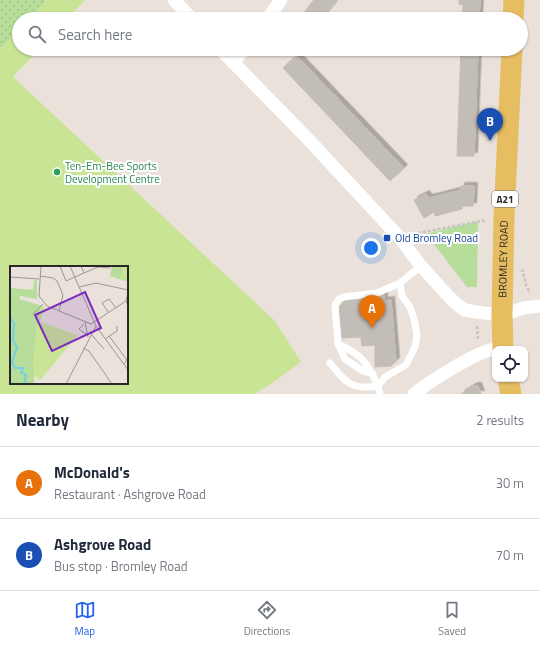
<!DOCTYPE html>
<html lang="en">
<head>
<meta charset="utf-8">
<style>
  :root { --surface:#fff; --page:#f2f2f3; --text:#1f2937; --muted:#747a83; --line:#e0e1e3; --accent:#2563eb }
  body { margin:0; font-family:"Titillium Web",sans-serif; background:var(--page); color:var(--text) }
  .controls { position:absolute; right:12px; bottom:12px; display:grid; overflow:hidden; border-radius:8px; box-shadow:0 1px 3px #0004 }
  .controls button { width:36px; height:36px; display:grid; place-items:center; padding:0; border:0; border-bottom:1px solid var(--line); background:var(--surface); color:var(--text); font:20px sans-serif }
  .you { position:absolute; left:371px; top:248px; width:14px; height:14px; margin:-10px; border:3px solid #fff; border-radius:50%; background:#1a73e8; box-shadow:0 0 0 6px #1a73e833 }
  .badge { display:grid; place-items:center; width:26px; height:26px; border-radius:50%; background:var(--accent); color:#fff; font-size:13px; font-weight:700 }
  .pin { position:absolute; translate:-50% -33px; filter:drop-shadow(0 1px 2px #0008) }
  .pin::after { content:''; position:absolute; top:21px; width:14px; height:12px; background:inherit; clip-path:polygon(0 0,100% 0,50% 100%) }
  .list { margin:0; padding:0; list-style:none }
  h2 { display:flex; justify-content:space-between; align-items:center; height:52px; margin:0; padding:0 16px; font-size:17px }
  h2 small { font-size:13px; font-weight:400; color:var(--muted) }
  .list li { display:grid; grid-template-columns:26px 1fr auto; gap:12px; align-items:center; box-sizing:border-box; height:72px; padding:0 16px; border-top:1px solid var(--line) }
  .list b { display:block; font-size:15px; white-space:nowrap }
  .list p { margin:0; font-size:13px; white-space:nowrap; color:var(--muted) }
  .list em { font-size:13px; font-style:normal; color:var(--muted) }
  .icon { flex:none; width:22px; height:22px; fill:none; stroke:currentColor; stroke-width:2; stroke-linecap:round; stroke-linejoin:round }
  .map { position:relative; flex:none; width:540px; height:394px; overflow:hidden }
  .search { position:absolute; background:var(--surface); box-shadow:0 1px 3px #0004; left:12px; right:12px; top:12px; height:44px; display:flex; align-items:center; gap:10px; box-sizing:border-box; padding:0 14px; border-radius:22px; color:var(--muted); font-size:15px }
  .sheet { height:196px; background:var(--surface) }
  nav { display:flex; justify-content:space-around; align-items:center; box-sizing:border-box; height:56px; border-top:1px solid var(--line); background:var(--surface); font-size:11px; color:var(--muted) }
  nav a { display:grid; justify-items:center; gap:2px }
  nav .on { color:var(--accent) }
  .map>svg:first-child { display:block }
  .grass { fill:#b6dd99 }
  .park { fill:url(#park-dots) }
  .pitch { fill:#c9e495; fill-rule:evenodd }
  .building { fill:#c2bdb6; stroke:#c4bdb4; filter:url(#shadow) }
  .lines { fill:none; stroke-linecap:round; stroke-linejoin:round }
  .path { stroke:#c3c3c3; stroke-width:2.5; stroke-dasharray:3 2; stroke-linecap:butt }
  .lane { stroke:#fff; stroke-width:7 }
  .street { stroke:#fff; stroke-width:13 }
  .primary { stroke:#e7bd61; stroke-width:21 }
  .leisure-dot { fill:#2e9e5b; stroke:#fff; stroke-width:1.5 }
  .transit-dot { fill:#1a4fb4; stroke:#fff; stroke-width:1.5 }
  .labels { text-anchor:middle; stroke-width:4; stroke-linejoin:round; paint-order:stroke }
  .shield { fill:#fff; stroke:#686868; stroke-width:1 }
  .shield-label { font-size:10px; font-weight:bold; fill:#282828 }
  .leisure-label { font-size:11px; fill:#27864d; stroke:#fff; text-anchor:start }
  .transit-label { font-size:11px; fill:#164399; stroke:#fff; text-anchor:start }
  .street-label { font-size:11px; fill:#282828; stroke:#fff }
  .inset-river { fill:none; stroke:#72d1e6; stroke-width:2 }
  .inset-road { fill:none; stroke:#9c9793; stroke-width:1 }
  .view { fill:#7b2cbf; fill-opacity:0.15; stroke:#7b2cbf; stroke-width:2 }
  .inset-edge { fill:none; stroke:#282828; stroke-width:2 }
</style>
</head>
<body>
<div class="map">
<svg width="540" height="394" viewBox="0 0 540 394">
  <defs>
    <pattern id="park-dots" width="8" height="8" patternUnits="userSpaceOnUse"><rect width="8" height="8" fill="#b6dd99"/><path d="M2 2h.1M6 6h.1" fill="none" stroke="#9cbe84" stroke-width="1.8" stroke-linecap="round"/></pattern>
    <filter id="shadow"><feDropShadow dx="3.5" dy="-3.5" stdDeviation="0" flood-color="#0004"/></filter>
  </defs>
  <rect width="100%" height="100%" fill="#e9e1da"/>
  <path class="grass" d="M 478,221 L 477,287 L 467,287 L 426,234 Z"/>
  <path class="park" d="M 0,0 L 47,0 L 29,19 L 19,19 L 19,30 L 0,49 Z"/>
  <path class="pitch" d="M 47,0 L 85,0 L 67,19 L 29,19 Z
    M 19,30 L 19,49 L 39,49 L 13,77 L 275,321 L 301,362 L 271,384 L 254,394 L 0,394 L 0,49 ZM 11,267 L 127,267 L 127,383 L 11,383 Z"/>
  <path class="building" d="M 314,0 L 337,0 L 322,19 L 299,19 Z
    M 459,0 L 480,0 L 479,19 L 462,19 L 463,5 L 459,4 Z
    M 461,49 L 478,49 L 474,156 L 457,156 Z
    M 297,56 L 404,168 L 390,181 L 283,68 Z
    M 461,186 L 474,186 L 473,206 L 462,206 L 462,209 L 435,216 L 434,212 L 424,218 L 414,200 L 426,194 L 429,198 L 461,190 Z
    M 384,295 L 384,301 L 391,300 L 396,361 L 391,366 L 375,367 L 375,345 L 362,346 L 361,337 L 342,338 L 339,307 L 346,299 Z
    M 474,386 L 478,386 L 481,394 L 461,394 Z"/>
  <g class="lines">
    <path class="path" d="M 413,234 L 487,220
      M 521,270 L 523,271 L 526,285 L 530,293
      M 477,326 L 478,340"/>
    <path class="lane" d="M 338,344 L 345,359 L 363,371 L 373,374
      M 330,363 C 346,383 351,390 378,386 C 367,362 362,355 338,344 L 335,305 L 339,299 L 344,297 L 377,293 L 400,283
      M 380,394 L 378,386 L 385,377 L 406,365 L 415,347 L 417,334 L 414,319 L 410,307 L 402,296 L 400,283 L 421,266"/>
    <path class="street" d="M 174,0 L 192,19
      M 267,19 L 281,0
      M 220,49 L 308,139 L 399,237 L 421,266 L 451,299 L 459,306 L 465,310 L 476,312 L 502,315 L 524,308 L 540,306
      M 233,63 L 244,49
      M 414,394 C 429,382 477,351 495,349"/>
    <g class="primary">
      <path d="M 513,19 L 514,0"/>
      <path id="s1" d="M 503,349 L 502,315 L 504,217 L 512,49"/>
      <path d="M 508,379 L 511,394"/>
    </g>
  </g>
  <circle class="leisure-dot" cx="57" cy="172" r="4"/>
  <rect class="transit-dot" x="383" y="234" width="8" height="8" rx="2"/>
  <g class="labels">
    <rect class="shield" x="492" y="191" width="26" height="16" rx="3"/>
    <g class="shield-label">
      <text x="505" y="203">A21</text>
    </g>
    <g class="leisure-label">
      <text x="65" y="170">Ten-Em-Bee Sports<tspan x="65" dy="13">Development Centre</tspan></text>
    </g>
    <g class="transit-label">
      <text x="395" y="242">Old Bromley Road</text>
    </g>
    <g class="street-label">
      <text dy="4" stroke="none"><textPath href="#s1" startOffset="90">BROMLEY ROAD</textPath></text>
    </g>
  </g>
  <g transform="translate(10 266)">
    <rect width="118" height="118" fill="#e9e1da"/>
    <path d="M 102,0 L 118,0 L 118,16 L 100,10 ZM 24,14 L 27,15 L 27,33 L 10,30 L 9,33 L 32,40 L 27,55 L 24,117 L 0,118 L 0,22 L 23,24 Z" fill="#b6dd99"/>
    <path d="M 113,0 L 118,0 L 118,14 L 110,13 ZM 32,40 L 35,41 L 30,56 L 68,69 L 30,114 L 25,110 L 23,98 L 27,55 Z" fill="#c9e495"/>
    <path class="inset-river" d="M 0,51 L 4,58 L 3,74 L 7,81 L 2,96 L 5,102 L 13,102 L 11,106 L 16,109 L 14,118"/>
    <path class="inset-road" d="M 31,0 L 29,30 L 37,40 L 81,58 L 116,35M 50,0 L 56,15 L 74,7 L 71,0M 60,0 L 86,60 L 118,104M 74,7 L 88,1 L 100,2M 30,10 L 43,12 L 47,15 L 53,29 L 49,45M 0,11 L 29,13M 69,21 L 86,17 L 118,24M 118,27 L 116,35 L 118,40M 99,47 L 92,37 L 99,33 L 106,42M 23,48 L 33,38M 75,56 L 78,71M 74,58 L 69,63 L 76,68M 80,67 L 94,83M 99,70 L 117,94 L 114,98M 95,73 L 107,65 L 107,60M 73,82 L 79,85 L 102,118M 56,118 L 86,60"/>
    <path class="view" d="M 75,26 L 91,62 L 42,85 L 25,49 Z"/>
    <rect width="118" height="118" class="inset-edge"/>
  </g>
</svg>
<div class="controls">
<button><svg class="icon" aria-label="locate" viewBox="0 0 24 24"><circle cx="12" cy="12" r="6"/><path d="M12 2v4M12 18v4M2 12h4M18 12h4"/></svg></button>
</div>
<div class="you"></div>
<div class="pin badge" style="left:372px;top:328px;background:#e8710a">A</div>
<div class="pin badge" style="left:490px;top:141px;background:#1a4fb4">B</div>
<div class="search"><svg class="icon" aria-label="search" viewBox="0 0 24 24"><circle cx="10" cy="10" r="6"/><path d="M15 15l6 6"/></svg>Search here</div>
</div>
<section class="sheet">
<h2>Nearby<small>2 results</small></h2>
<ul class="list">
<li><span class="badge" style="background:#e8710a">A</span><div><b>McDonald's</b><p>Restaurant · Ashgrove Road</p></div><em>30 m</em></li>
<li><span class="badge" style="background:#1a4fb4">B</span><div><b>Ashgrove Road</b><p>Bus stop · Bromley Road</p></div><em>70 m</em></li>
</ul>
</section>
<nav>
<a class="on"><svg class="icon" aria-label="map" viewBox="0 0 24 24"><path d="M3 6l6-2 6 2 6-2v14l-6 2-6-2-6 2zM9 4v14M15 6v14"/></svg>Map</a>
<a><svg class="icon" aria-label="directions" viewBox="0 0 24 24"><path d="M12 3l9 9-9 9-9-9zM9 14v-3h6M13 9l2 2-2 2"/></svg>Directions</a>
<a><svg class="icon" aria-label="saved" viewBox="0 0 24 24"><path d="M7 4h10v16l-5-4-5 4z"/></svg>Saved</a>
</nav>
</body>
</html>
